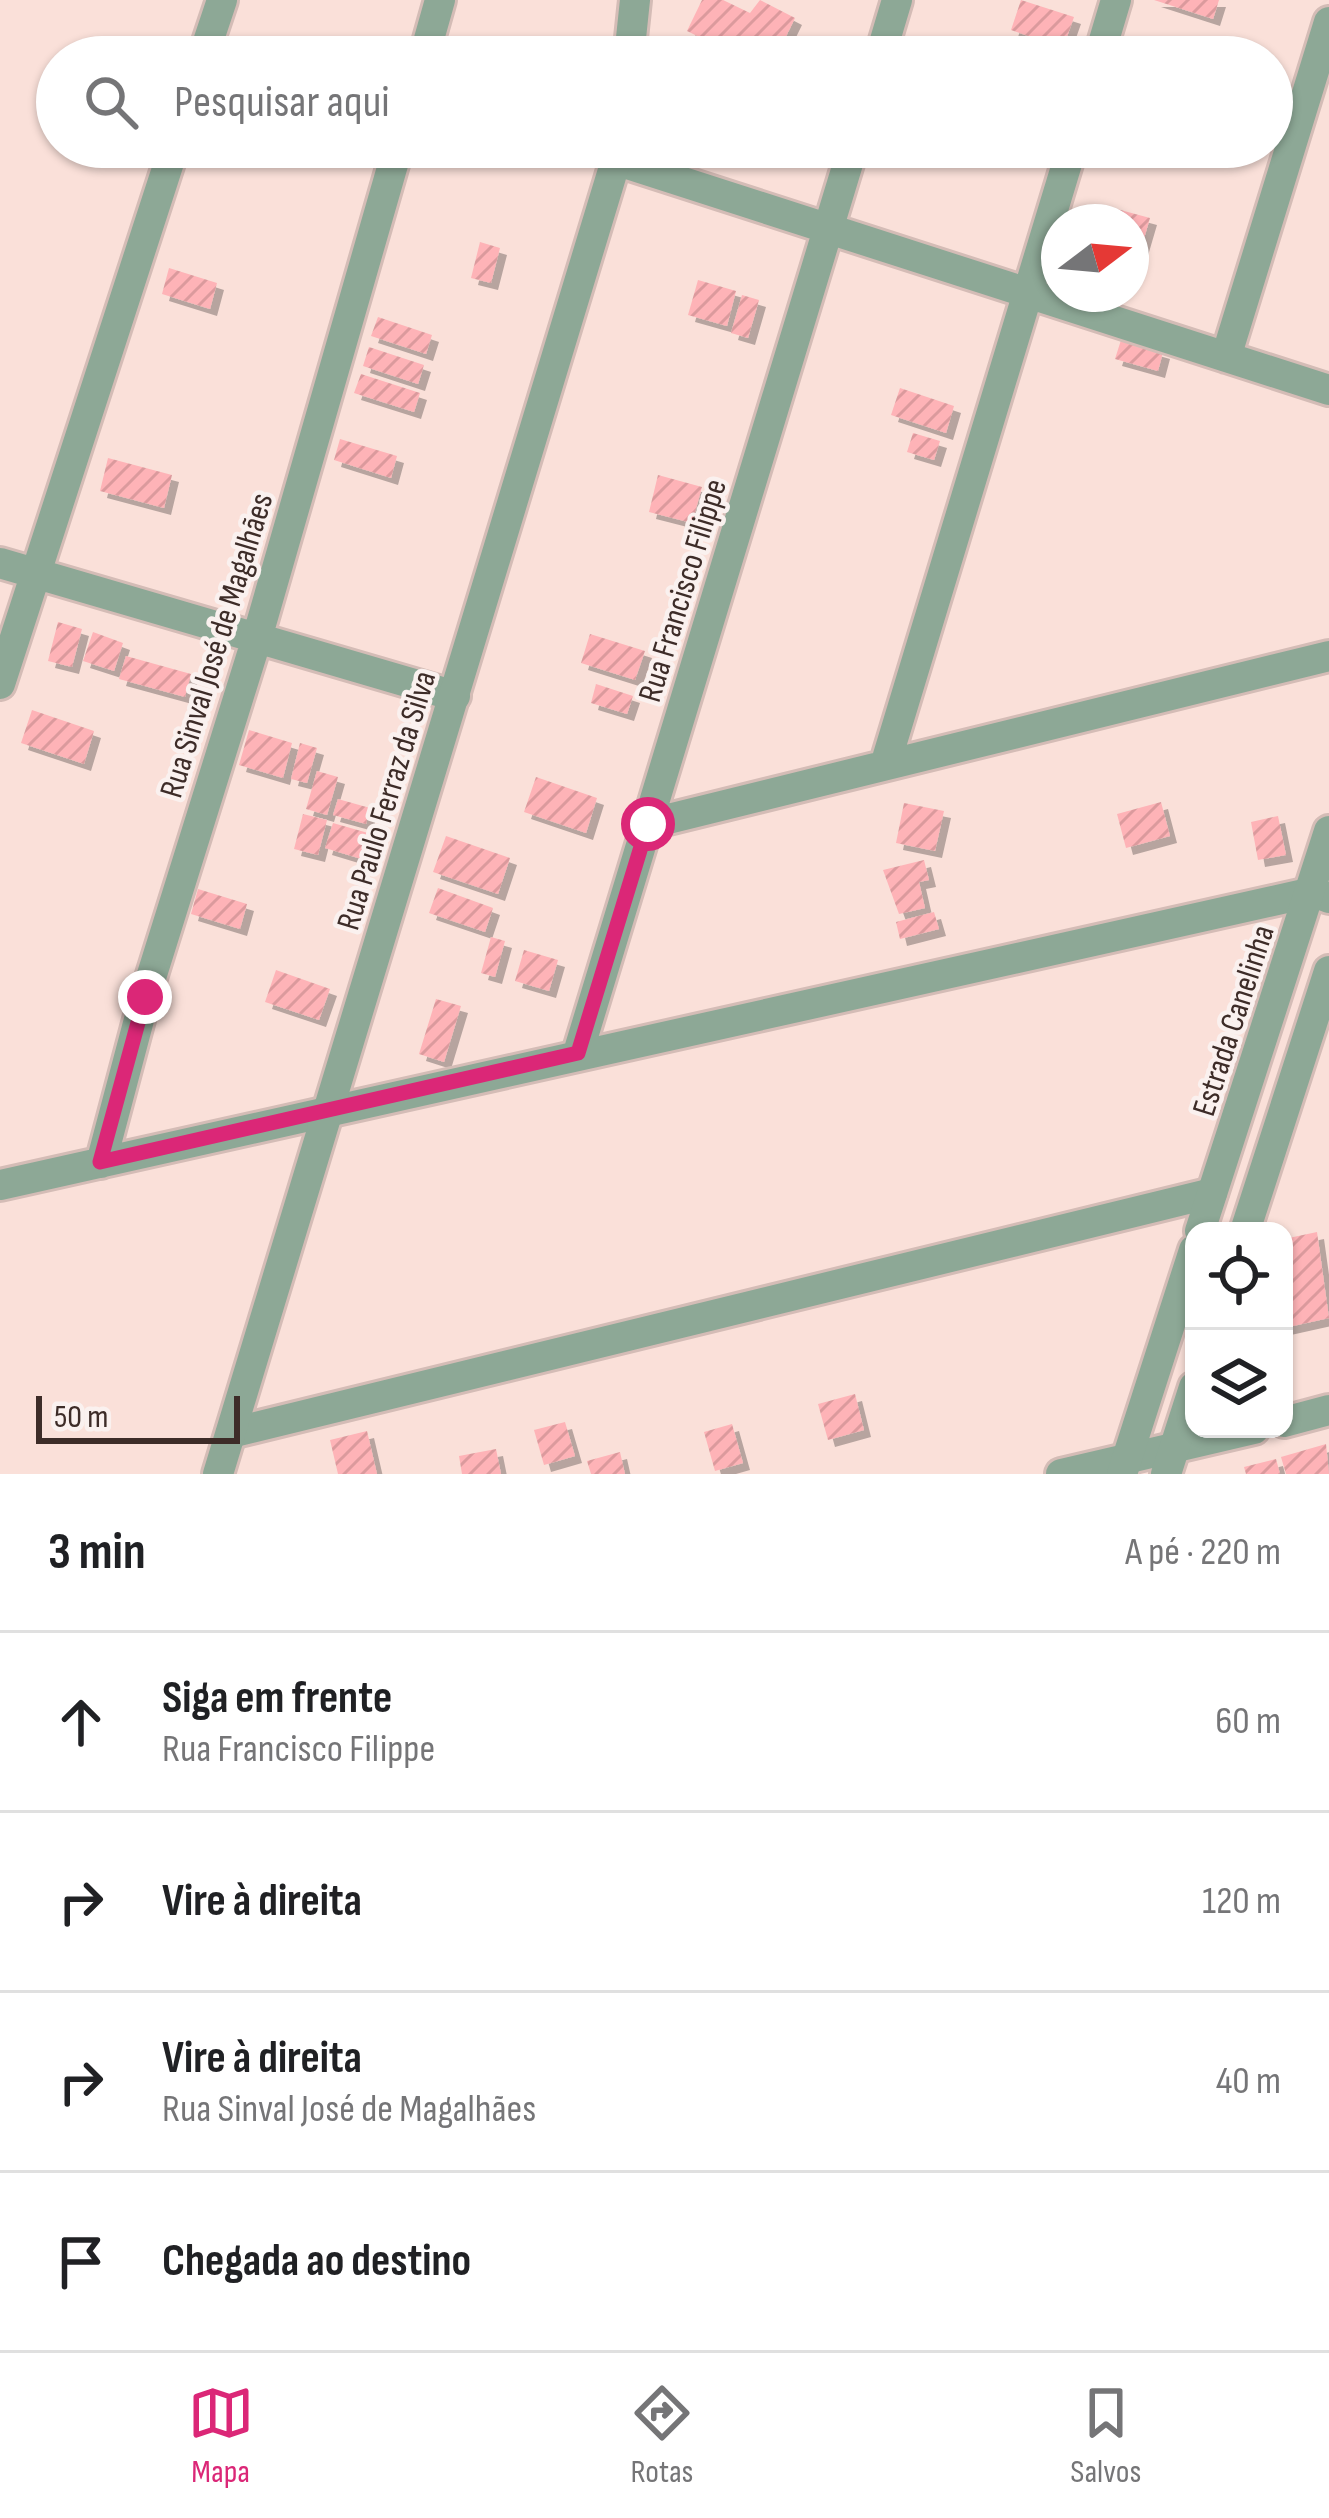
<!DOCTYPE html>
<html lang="pt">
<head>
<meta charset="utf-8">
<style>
  :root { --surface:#fff; --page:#f2f2f2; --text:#202124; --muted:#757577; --line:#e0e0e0; --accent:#db2777 }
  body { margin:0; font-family:"Sofia Sans Condensed",sans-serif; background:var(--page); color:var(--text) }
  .controls { position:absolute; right:36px; bottom:36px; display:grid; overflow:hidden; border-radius:24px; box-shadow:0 3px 9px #0004 }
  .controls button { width:108px; height:108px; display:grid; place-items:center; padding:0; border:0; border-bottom:3px solid var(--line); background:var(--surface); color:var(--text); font:60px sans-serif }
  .compass { position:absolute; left:1041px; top:204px; width:108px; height:108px; border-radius:50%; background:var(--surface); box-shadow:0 3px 9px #0004; rotate:74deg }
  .scale { position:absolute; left:36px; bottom:30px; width:204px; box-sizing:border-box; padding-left:12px; border:6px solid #3d2c28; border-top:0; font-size:33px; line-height:42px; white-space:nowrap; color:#3d2c28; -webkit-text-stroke:9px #faf1ef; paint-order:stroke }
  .stop { position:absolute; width:36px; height:36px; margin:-27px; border:9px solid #db2777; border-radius:50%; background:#fff }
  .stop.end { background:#db2777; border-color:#fff; box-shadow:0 3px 12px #0008 }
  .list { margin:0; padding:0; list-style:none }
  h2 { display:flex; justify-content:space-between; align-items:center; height:156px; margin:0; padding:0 48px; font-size:51px }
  h2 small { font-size:39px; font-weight:400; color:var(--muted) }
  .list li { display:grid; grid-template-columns:78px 1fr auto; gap:36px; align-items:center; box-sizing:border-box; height:180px; padding:0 48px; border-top:3px solid var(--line) }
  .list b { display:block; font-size:45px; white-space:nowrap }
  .list p { margin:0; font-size:39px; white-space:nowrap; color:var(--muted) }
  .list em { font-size:39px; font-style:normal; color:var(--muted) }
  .icon { flex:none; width:66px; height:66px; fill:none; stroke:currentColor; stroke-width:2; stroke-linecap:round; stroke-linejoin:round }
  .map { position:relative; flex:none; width:1329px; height:1474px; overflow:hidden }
  .search { position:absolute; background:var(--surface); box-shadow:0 3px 9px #0004; left:36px; right:36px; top:36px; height:132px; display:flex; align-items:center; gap:30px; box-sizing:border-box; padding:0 42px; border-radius:66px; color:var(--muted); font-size:45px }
  .sheet { height:876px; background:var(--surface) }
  nav { display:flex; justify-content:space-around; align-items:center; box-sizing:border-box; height:168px; border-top:3px solid var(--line); background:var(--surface); font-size:33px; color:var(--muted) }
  nav a { display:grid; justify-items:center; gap:6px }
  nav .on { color:var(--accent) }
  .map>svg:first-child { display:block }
  .building { fill:url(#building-hatch); filter:url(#shadow) }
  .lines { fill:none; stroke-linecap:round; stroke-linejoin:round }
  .minor-casing { stroke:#d4bcb6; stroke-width:36 }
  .tertiary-casing { stroke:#d4bcb6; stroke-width:36 }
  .minor { stroke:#8da896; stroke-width:30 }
  .tertiary { stroke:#8da896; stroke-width:30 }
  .route { stroke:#db2777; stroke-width:15 }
  .labels { text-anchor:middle; stroke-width:9; stroke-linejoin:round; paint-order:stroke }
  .street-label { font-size:33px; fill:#3d2c28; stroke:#faf1ef }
</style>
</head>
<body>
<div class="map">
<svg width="1329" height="1474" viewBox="0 0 1329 1474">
  <defs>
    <pattern id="building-hatch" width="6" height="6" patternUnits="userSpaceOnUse" patternTransform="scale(3)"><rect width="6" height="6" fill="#feb3b7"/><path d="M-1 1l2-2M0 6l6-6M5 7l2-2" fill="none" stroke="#db9a9d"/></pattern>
    <filter id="shadow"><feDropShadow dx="7" dy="7" stdDeviation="0" flood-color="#0004"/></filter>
  </defs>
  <rect width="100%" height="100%" fill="#fae0d9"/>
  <path class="building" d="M 702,0 L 723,0 L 750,13 L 760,0 L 795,18 L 776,57 L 740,57 L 687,31 Z
    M 1021,0 L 1074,17 L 1063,48 L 1011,30 Z
    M 1154,0 L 1219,0 L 1213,19 Z
    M 1113,208 L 1150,218 L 1140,252 L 1131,249 L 1131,222 L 1109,222 Z
    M 480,242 L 500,248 L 491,283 L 471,278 Z
    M 169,268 L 217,283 L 210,309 L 162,294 Z
    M 698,280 L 736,291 L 727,326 L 688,315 Z
    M 742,295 L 759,300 L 748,338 L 731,333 Z
    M 378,317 L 432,335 L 426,354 L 371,336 Z
    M 1121,340 L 1163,352 L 1158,371 L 1115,359 Z
    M 369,347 L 424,365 L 418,384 L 363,366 Z
    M 361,374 L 420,393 L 414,412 L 354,393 Z
    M 900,388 L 954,406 L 946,433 L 891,415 Z
    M 913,433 L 940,441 L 934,460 L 907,452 Z
    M 340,439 L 397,456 L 391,478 L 334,460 Z
    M 108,458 L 172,475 L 164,508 L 100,491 Z
    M 658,475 L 702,487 L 692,523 L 649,512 Z
    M 58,622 L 82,629 L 72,667 L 48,661 Z
    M 93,632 L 123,643 L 114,671 L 83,661 Z
    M 590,634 L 645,651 L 635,680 L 581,663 Z
    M 126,656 L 191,674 L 185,697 L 119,679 Z
    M 596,684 L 633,696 L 627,714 L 591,703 Z
    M 32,710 L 94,731 L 84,764 L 21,743 Z
    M 249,730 L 292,743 L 283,778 L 239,765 Z
    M 300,743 L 317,748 L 307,783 L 291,779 Z
    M 317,771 L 338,777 L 327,815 L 306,809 Z
    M 536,777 L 597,798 L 586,833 L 524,812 Z
    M 338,799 L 370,808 L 366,824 L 333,815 Z
    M 1161,802 L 1170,836 L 1126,848 L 1117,814 Z
    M 904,803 L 944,811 L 935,851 L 896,843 Z
    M 303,814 L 327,820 L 318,855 L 294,849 Z
    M 1278,816 L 1286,855 L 1258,860 L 1251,822 Z
    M 333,823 L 375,835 L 368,861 L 325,848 Z
    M 446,836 L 510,858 L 498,894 L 433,872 Z
    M 924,860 L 929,880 L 919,882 L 925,908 L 899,914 L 883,870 Z
    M 438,888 L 493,908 L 485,932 L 429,913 Z
    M 198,889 L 247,904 L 240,929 L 191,914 Z
    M 934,912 L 939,929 L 900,939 L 896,922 Z
    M 491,937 L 505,941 L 495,977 L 481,973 Z
    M 524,950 L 558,960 L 549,991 L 515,981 Z
    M 276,970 L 330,989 L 319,1020 L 265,1002 Z
    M 436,999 L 461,1006 L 444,1062 L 419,1054 Z
    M 1317,1232 L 1329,1318 L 1284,1328 L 1284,1239 Z
    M 855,1394 L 864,1430 L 828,1440 L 818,1404 Z
    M 565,1422 L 575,1456 L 544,1465 L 534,1430 Z
    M 732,1424 L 743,1463 L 715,1471 L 704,1432 Z
    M 367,1431 L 377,1474 L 338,1474 L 330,1440 Z
    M 1326,1444 L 1329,1474 L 1286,1474 L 1281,1457 Z
    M 496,1449 L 501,1474 L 462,1474 L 459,1456 Z
    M 620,1452 L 625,1474 L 591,1474 L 587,1461 Z
    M 1276,1459 L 1280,1474 L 1246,1474 L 1244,1467 Z"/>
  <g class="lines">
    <defs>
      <path id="minor" d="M 203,57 L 222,0
        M 424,57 L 440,0
        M 880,57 L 897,0
        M 1099,57 L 1116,0
        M 618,161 L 1329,390
        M 1226,357 L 1329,22
        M 0,563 L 455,696
        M 0,684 L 174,147
        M 886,762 L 1072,147
        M 648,824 L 1329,656
        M 578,1053 L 853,147
        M 101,1163 L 145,997 L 257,638 L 398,147
        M 0,1185 L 1313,892 L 1329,898
        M 1284,1422 L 1329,1410
        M 231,1433 L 1212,1193
        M 1061,1474 L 1254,1429"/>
      <path id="tertiary" d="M 629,57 L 635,0
        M 1200,1231 L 1329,831
        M 1245,1231 L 1329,971
        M 218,1474 L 620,147
        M 1122,1474 L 1194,1250
        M 1166,1474 L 1194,1387"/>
    </defs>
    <use href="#minor" class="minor-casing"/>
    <use href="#tertiary" class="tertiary-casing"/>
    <use href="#minor" class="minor"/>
    <use href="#tertiary" class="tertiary"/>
  </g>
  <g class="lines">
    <path class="route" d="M 145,997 L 100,1162 L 578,1053 L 648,824"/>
  </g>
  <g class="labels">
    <g class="street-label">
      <text transform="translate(681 590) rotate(-73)" y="12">Rua Francisco Filippe</text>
      <text transform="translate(215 645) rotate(-73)" y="12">Rua Sinval José de Magalhães</text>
      <text transform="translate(385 800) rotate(-73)" y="12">Rua Paulo Ferraz da Silva</text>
      <text transform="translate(1232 1020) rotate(-72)" y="12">Estrada Canelinha</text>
    </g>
  </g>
</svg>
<div class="controls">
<button><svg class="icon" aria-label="locate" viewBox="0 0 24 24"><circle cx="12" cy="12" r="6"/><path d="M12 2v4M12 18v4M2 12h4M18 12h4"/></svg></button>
<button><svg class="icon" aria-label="layers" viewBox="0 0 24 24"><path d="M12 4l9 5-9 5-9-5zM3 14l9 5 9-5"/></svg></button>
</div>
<svg class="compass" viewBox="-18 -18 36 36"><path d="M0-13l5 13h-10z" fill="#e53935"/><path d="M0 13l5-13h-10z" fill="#757577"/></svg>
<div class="scale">50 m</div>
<div class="stop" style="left:648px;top:824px"></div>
<div class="stop end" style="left:145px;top:997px"></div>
<div class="search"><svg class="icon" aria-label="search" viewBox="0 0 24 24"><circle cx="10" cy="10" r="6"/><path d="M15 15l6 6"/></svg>Pesquisar aqui</div>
</div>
<section class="sheet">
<h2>3 min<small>A pé · 220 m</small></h2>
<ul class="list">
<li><svg class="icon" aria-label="ahead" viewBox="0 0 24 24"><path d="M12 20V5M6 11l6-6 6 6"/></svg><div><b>Siga em frente</b><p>Rua Francisco Filippe</p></div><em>60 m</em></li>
<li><svg class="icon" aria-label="right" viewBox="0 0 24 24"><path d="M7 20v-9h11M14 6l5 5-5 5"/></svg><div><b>Vire à direita</b></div><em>120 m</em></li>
<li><svg class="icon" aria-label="right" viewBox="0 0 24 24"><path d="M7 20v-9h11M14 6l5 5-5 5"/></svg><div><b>Vire à direita</b><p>Rua Sinval José de Magalhães</p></div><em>40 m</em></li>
<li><svg class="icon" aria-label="arrive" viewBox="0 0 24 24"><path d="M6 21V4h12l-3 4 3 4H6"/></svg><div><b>Chegada ao destino</b></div></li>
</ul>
</section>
<nav>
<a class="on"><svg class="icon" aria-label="map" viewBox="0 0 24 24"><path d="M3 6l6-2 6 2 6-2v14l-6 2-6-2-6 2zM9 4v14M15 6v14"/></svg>Mapa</a>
<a><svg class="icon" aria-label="directions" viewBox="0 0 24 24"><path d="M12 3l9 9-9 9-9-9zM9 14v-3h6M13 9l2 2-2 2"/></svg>Rotas</a>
<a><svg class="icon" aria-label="saved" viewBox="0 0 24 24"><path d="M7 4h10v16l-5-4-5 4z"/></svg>Salvos</a>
</nav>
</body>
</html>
